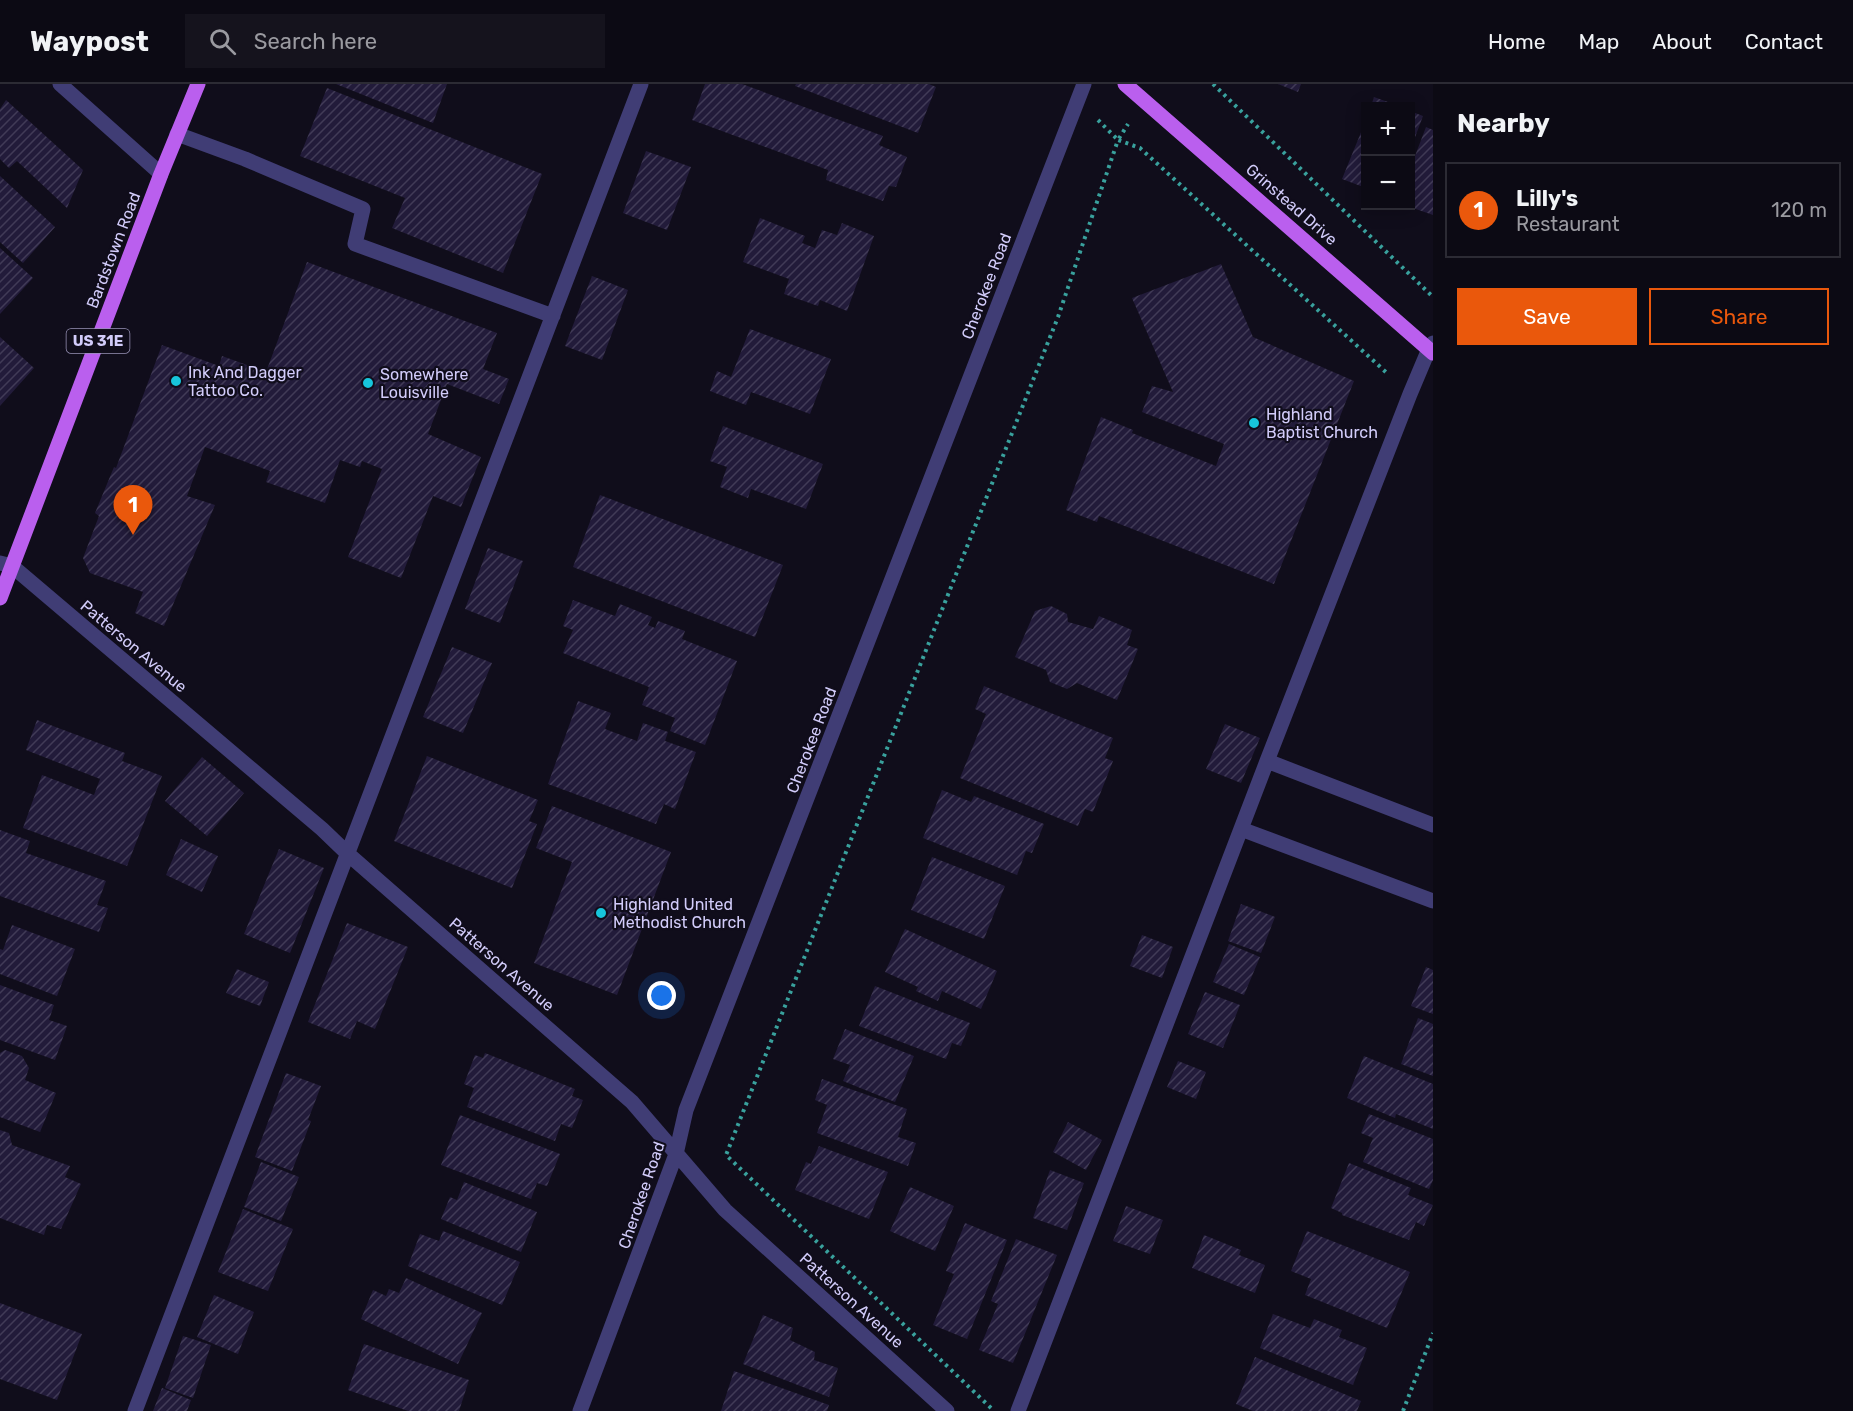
<!DOCTYPE html>
<html lang="en">
<head>
<meta charset="utf-8">
<style>
  :root { --surface:#0c0a14; --page:#15131d; --text:#f1f3f6; --muted:#9a9aa0; --line:#2c2b34; --accent:#ea580c }
  body { margin:0; font-family:Rubik,sans-serif; background:var(--page); color:var(--text) }
  .controls { position:absolute; right:18px; top:18px; display:grid; overflow:hidden; border-radius:0px; box-shadow:0 3px 15px #0003 }
  .controls button { width:54px; height:54px; display:grid; place-items:center; padding:0; border:0; border-bottom:2px solid var(--line); background:var(--surface); color:var(--text); font:30px sans-serif }
  .you { position:absolute; left:662px; top:912px; width:21px; height:21px; margin:-15px; border:4px solid #fff; border-radius:50%; background:#1a73e8; box-shadow:0 0 0 9px #1a73e833 }
  .badge { display:grid; place-items:center; width:39px; height:39px; border-radius:50%; background:var(--accent); color:#fff; font-size:20px; font-weight:700 }
  .pin { position:absolute; translate:-50% -50px; filter:drop-shadow(0 2px 3px #0008) }
  .pin::after { content:''; position:absolute; top:32px; width:21px; height:18px; background:inherit; clip-path:polygon(0 0,100% 0,50% 100%) }
  .list { margin:0; padding:0; list-style:none }
  h2 { display:flex; justify-content:space-between; align-items:center; height:78px; margin:0; padding:0 24px; font-size:26px }
  h2 small { font-size:20px; font-weight:400; color:var(--muted) }
  .list li { display:grid; grid-template-columns:39px 1fr auto; gap:18px; align-items:center; box-sizing:border-box; height:96px; margin:0 12px 12px; padding:0 12px; border:2px solid var(--line); border-radius:0px }
  .list b { display:block; font-size:22px; white-space:nowrap }
  .list p { margin:0; font-size:20px; white-space:nowrap; color:var(--muted) }
  .list em { font-size:20px; font-style:normal; color:var(--muted) }
  .actions { display:flex; gap:12px; padding:18px 24px }
  .actions a { flex:1; padding:14px 0; border:2px solid var(--accent); border-radius:0px; text-align:center; font-size:21px; color:var(--accent) }
  .actions .main { background:var(--accent); color:#fff }
  .icon { flex:none; width:33px; height:33px; fill:none; stroke:currentColor; stroke-width:2; stroke-linecap:round; stroke-linejoin:round }
  .map { position:relative; flex:none; width:1433px; height:1327px; overflow:hidden }
  header { display:flex; align-items:center; gap:36px; box-sizing:border-box; height:84px; padding:0 30px; background:var(--surface); border-bottom:2px solid var(--line) }
  header strong { font-size:28px }
  nav { display:flex; gap:33px; margin-inline-start:auto; font-size:21px }
  .search { width:420px; height:54px; background:var(--page); display:flex; align-items:center; gap:15px; box-sizing:border-box; padding:0 21px; border-radius:0px; color:var(--muted); font-size:22px }
  main { display:flex }
  aside { flex:1; background:var(--surface) }
  .map>svg:first-child { display:block }
  .building { fill:url(#building-hatch) }
  .lines { fill:none; stroke-linecap:round; stroke-linejoin:round }
  .path { stroke:#39a19d; stroke-width:4; stroke-dasharray:3 4.5; stroke-linecap:butt }
  .minor { stroke:#403d75; stroke-width:15 }
  .major { stroke:#ba5fee; stroke-width:15 }
  .poi-dot { fill:#17c5db; stroke:#100d1b; stroke-width:2 }
  .labels { text-anchor:middle; stroke-width:4.5; stroke-linejoin:round; paint-order:stroke }
  .shield { fill:#100d1b; stroke:#9893b7; stroke-width:1.5 }
  .shield-label { font-size:15px; font-weight:bold; fill:#d2ccfa }
  .street-label { font-size:16px; fill:#d2ccfa; stroke:#100d1b }
  .poi-label { font-size:16px; fill:#d2ccfa; stroke:#100d1b; text-anchor:start }
</style>
</head>
<body>
<header>
<strong>Waypost</strong>
<div class="search"><svg class="icon" aria-label="search" viewBox="0 0 24 24"><circle cx="10" cy="10" r="6"/><path d="M15 15l6 6"/></svg>Search here</div>
<nav><a>Home</a><a>Map</a><a>About</a><a>Contact</a></nav>
</header>
<main>
<div class="map">
<svg width="1433" height="1327" viewBox="0 0 1433 1327">
  <defs>
    <pattern id="building-hatch" width="6" height="6" patternUnits="userSpaceOnUse" patternTransform="scale(1.5)"><rect width="6" height="6" fill="#221b3a"/><path d="M-1 1l2-2M0 6l6-6M5 7l2-2" fill="none" stroke="#413b57"/></pattern>
  </defs>
  <rect width="100%" height="100%" fill="#100d1b"/>
  <path class="building" d="M 336,0 L 447,0 L 433,39 Z
    M 705,0 L 742,0 L 883,52 L 879,61 L 907,73 L 896,103 L 889,102 L 883,117 L 826,96 L 828,86 L 692,36 Z
    M 796,0 L 929,0 L 936,3 L 918,49 L 795,2 Z
    M 1278,0 L 1301,0 L 1298,8 Z
    M 327,4 L 542,90 L 503,189 L 392,144 L 405,114 L 300,72 Z
    M 1374,13 L 1399,22 L 1371,22 Z
    M 6,16 L 83,86 L 67,124 L 17,77 L 9,84 L 0,75 L 0,25 Z
    M 1410,27 L 1423,32 L 1411,64 L 1410,64 Z
    M 1366,36 L 1366,104 L 1342,95 Z
    M 1426,43 L 1433,46 L 1433,131 L 1410,123 L 1410,85 Z
    M 646,67 L 691,83 L 667,146 L 623,129 Z
    M 0,92 L 55,143 L 23,179 L 0,158 Z
    M 760,134 L 805,152 L 802,159 L 815,164 L 822,146 L 837,151 L 842,139 L 874,152 L 847,227 L 820,216 L 818,222 L 784,210 L 789,195 L 743,178 Z
    M 0,164 L 33,194 L 0,230 Z
    M 307,178 L 497,249 L 483,285 L 509,295 L 499,320 L 447,300 L 428,350 L 481,373 L 461,423 L 433,412 L 401,494 L 348,473 L 382,385 L 362,377 L 360,383 L 340,376 L 325,419 L 266,398 L 270,387 L 205,363 L 187,412 L 215,421 L 164,542 L 135,529 L 143,508 L 90,489 L 83,474 L 99,432 L 95,429 L 114,383 L 116,384 L 162,261 L 219,282 L 222,272 L 266,288 Z
    M 1221,180 L 1253,253 L 1354,297 L 1274,500 L 1099,432 L 1097,438 L 1066,426 L 1101,333 L 1133,346 L 1132,349 L 1216,382 L 1224,360 L 1142,328 L 1152,302 L 1173,308 L 1132,214 Z
    M 592,192 L 628,206 L 602,276 L 565,262 Z
    M 750,245 L 831,275 L 810,330 L 751,308 L 746,321 L 710,307 L 717,287 L 731,293 Z
    M 0,253 L 34,284 L 0,322 Z
    M 723,342 L 823,380 L 806,425 L 751,405 L 748,414 L 720,403 L 727,383 L 710,377 Z
    M 600,411 L 783,481 L 755,553 L 573,483 Z
    M 488,464 L 523,477 L 500,539 L 465,525 Z
    M 573,516 L 615,532 L 620,520 L 652,533 L 648,541 L 655,544 L 658,537 L 685,547 L 682,555 L 737,577 L 705,661 L 670,647 L 675,634 L 642,621 L 649,603 L 563,569 L 573,546 L 563,542 Z
    M 1051,522 L 1067,530 L 1068,538 L 1093,545 L 1099,532 L 1132,546 L 1127,561 L 1138,565 L 1117,616 L 1077,599 L 1067,605 L 1050,598 L 1046,586 L 1015,573 L 1035,527 Z
    M 452,563 L 492,579 L 463,649 L 423,633 Z
    M 984,602 L 1113,654 L 1105,674 L 1113,677 L 1093,728 L 1085,725 L 1078,742 L 960,694 L 986,630 L 975,625 Z
    M 578,617 L 611,629 L 605,645 L 637,657 L 643,639 L 668,648 L 665,657 L 696,668 L 675,725 L 664,720 L 656,740 L 548,700 Z
    M 37,636 L 125,669 L 122,677 L 162,692 L 127,782 L 23,744 L 42,691 L 94,711 L 100,695 L 26,666 Z
    M 1225,640 L 1260,654 L 1241,699 L 1206,685 Z
    M 427,672 L 538,716 L 529,737 L 537,740 L 512,804 L 394,757 Z
    M 202,673 L 244,709 L 207,752 L 165,717 Z
    M 942,706 L 971,718 L 974,712 L 1044,740 L 1032,769 L 1026,767 L 1017,791 L 923,754 Z
    M 552,722 L 671,768 L 617,911 L 534,879 L 572,778 L 536,764 Z
    M 0,746 L 30,757 L 26,769 L 106,797 L 97,821 L 108,824 L 99,848 L 0,812 Z
    M 181,755 L 218,772 L 202,808 L 166,791 Z
    M 279,765 L 324,784 L 290,869 L 244,850 Z
    M 932,773 L 1005,802 L 984,855 L 911,826 Z
    M 1241,820 L 1275,833 L 1261,869 L 1228,857 Z
    M 347,839 L 408,863 L 375,945 L 357,937 L 350,955 L 308,938 Z
    M 12,841 L 75,865 L 57,912 L 0,890 L 0,865 L 3,866 Z
    M 905,845 L 997,887 L 981,925 L 942,907 L 938,917 L 916,907 L 918,903 L 885,888 Z
    M 1142,851 L 1173,863 L 1162,894 L 1130,882 Z
    M 1229,860 L 1260,873 L 1244,911 L 1213,898 Z
    M 1426,883 L 1433,886 L 1433,930 L 1411,922 Z
    M 237,885 L 269,898 L 260,922 L 226,909 Z
    M 0,901 L 54,921 L 49,936 L 67,942 L 55,976 L 0,956 Z
    M 875,902 L 970,939 L 961,962 L 952,959 L 946,975 L 859,942 Z
    M 1205,908 L 1240,921 L 1223,964 L 1188,950 Z
    M 1418,934 L 1433,940 L 1433,992 L 1401,980 Z
    M 845,945 L 914,972 L 895,1018 L 843,997 L 850,981 L 833,975 Z
    M 5,966 L 22,972 L 29,984 L 25,996 L 56,1009 L 40,1048 L 0,1033 L 0,969 Z
    M 485,969 L 575,1005 L 572,1012 L 583,1016 L 572,1044 L 561,1040 L 555,1057 L 467,1023 L 474,1004 L 464,1000 L 475,971 L 483,974 Z
    M 1364,972 L 1433,1000 L 1433,1045 L 1396,1030 L 1395,1034 L 1347,1014 Z
    M 1178,977 L 1206,988 L 1196,1015 L 1167,1003 Z
    M 286,989 L 321,1002 L 308,1036 L 311,1037 L 292,1087 L 255,1073 Z
    M 822,995 L 907,1025 L 898,1053 L 916,1059 L 908,1082 L 817,1049 L 827,1021 L 815,1016 Z
    M 1369,1030 L 1433,1055 L 1433,1096 L 1429,1105 L 1363,1078 L 1373,1054 L 1361,1049 Z
    M 460,1031 L 560,1070 L 547,1102 L 537,1099 L 531,1115 L 441,1081 Z
    M 1068,1038 L 1102,1056 L 1086,1086 L 1053,1068 Z
    M 0,1046 L 9,1049 L 12,1061 L 70,1082 L 65,1093 L 81,1100 L 61,1145 L 47,1141 L 44,1151 L 0,1134 Z
    M 819,1062 L 888,1088 L 869,1135 L 795,1106 L 806,1078 L 811,1080 Z
    M 261,1078 L 299,1093 L 281,1137 L 244,1123 Z
    M 1349,1079 L 1411,1104 L 1408,1111 L 1433,1121 L 1424,1142 L 1416,1138 L 1409,1156 L 1342,1131 L 1342,1129 L 1331,1124 Z
    M 1050,1086 L 1084,1099 L 1067,1146 L 1033,1134 Z
    M 464,1098 L 537,1128 L 521,1168 L 441,1135 L 450,1113 L 457,1116 Z
    M 910,1103 L 954,1122 L 935,1167 L 890,1147 Z
    M 1126,1122 L 1163,1136 L 1150,1170 L 1113,1157 Z
    M 243,1125 L 293,1145 L 268,1207 L 218,1188 Z
    M 965,1139 L 1007,1156 L 967,1255 L 933,1241 L 954,1190 L 946,1187 Z
    M 443,1147 L 520,1178 L 502,1221 L 408,1182 L 420,1150 L 439,1157 Z
    M 1307,1147 L 1410,1188 L 1387,1244 L 1305,1211 L 1311,1195 L 1291,1187 Z
    M 1204,1151 L 1241,1166 L 1239,1171 L 1265,1181 L 1255,1209 L 1192,1184 Z
    M 1016,1155 L 1057,1171 L 1013,1279 L 979,1266 L 998,1220 L 991,1217 Z
    M 406,1194 L 482,1229 L 458,1280 L 361,1235 L 373,1206 L 386,1212 L 389,1205 L 399,1209 Z
    M 214,1211 L 254,1228 L 238,1270 L 197,1253 Z
    M 0,1219 L 82,1250 L 57,1316 L 0,1295 Z
    M 1273,1230 L 1310,1244 L 1314,1235 L 1342,1246 L 1339,1253 L 1367,1264 L 1353,1301 L 1260,1264 Z
    M 763,1231 L 793,1244 L 790,1256 L 815,1268 L 814,1276 L 838,1284 L 829,1313 L 743,1280 Z
    M 183,1252 L 211,1261 L 193,1314 L 165,1304 Z
    M 364,1260 L 469,1296 L 459,1327 L 408,1327 L 348,1306 Z
    M 1255,1273 L 1361,1317 L 1357,1327 L 1253,1327 L 1236,1320 Z
    M 734,1287 L 829,1321 L 827,1327 L 721,1327 Z
    M 162,1304 L 191,1316 L 187,1327 L 153,1327 Z"/>
  <g class="lines">
    <path class="path" d="M 1213,0 L 1433,213
      M 1098,36 L 1118,56 L 1128,40
      M 991,1324 L 726,1071 L 1058,233 L 1118,56 L 1140,64 L 1388,290
      M 1403,1327 L 1433,1249"/>
    <path class="minor" d="M 60,0 L 161,90
      M 177,50 L 245,75 L 363,125 L 355,160 L 553,232
      M 0,479 L 12,482 L 322,745 L 348,770 L 632,1018 L 725,1126 L 947,1327
      M 1267,677 L 1433,741
      M 1241,745 L 1433,817
      M 135,1327 L 641,0
      M 580,1327 L 676,1070 L 686,1026 L 1084,0
      M 1018,1327 L 1267,677 L 1410,310 L 1429,265 L 1433,259"/>
    <path class="major" d="M 1125,0 L 1433,269
      M 0,514 L 161,90 L 198,0"/>
  </g>
  <g class="poi-dot">
    <circle cx="176" cy="297" r="6"/>
    <circle cx="368" cy="299" r="6"/>
    <circle cx="1254" cy="339" r="6"/>
    <circle cx="601" cy="829" r="6"/>
  </g>
  <g class="labels">
    <rect class="shield" x="66.5" y="245" width="63" height="24" rx="4.5"/>
    <g class="shield-label">
      <text x="98" y="262">US 31E</text>
    </g>
    <g class="street-label">
      <text transform="translate(1292 120) rotate(41)" y="6">Grinstead Drive</text>
      <text transform="translate(113 166) rotate(-69)" y="6">Bardstown Road</text>
      <text transform="translate(986 202) rotate(-69)" y="6">Cherokee Road</text>
      <text transform="translate(134 562) rotate(40)" y="6">Patterson Avenue</text>
      <text transform="translate(811 656) rotate(-69)" y="6">Cherokee Road</text>
      <text transform="translate(502 880) rotate(41)" y="6">Patterson Avenue</text>
      <text transform="translate(641 1111) rotate(-71)" y="6">Cherokee Road</text>
      <text transform="translate(852 1216) rotate(42)" y="6">Patterson Avenue</text>
    </g>
    <g class="poi-label">
      <text x="188" y="294">Ink And Dagger<tspan x="188" dy="18">Tattoo Co.</tspan></text>
      <text x="380" y="296">Somewhere<tspan x="380" dy="18">Louisville</tspan></text>
      <text x="1266" y="336">Highland<tspan x="1266" dy="18">Baptist Church</tspan></text>
      <text x="613" y="826">Highland United<tspan x="613" dy="18">Methodist Church</tspan></text>
    </g>
  </g>
</svg>
<div class="controls">
<button>+</button>
<button>−</button>
</div>
<div class="you"></div>
<div class="pin badge" style="left:133px;top:451px">1</div>
</div>
<aside>
<h2>Nearby<small></small></h2>
<ul class="list">
<li><span class="badge">1</span><div><b>Lilly's</b><p>Restaurant</p></div><em>120 m</em></li>
</ul>
<div class="actions"><a class="main">Save</a><a>Share</a></div>
</aside>
</main>
</body>
</html>
